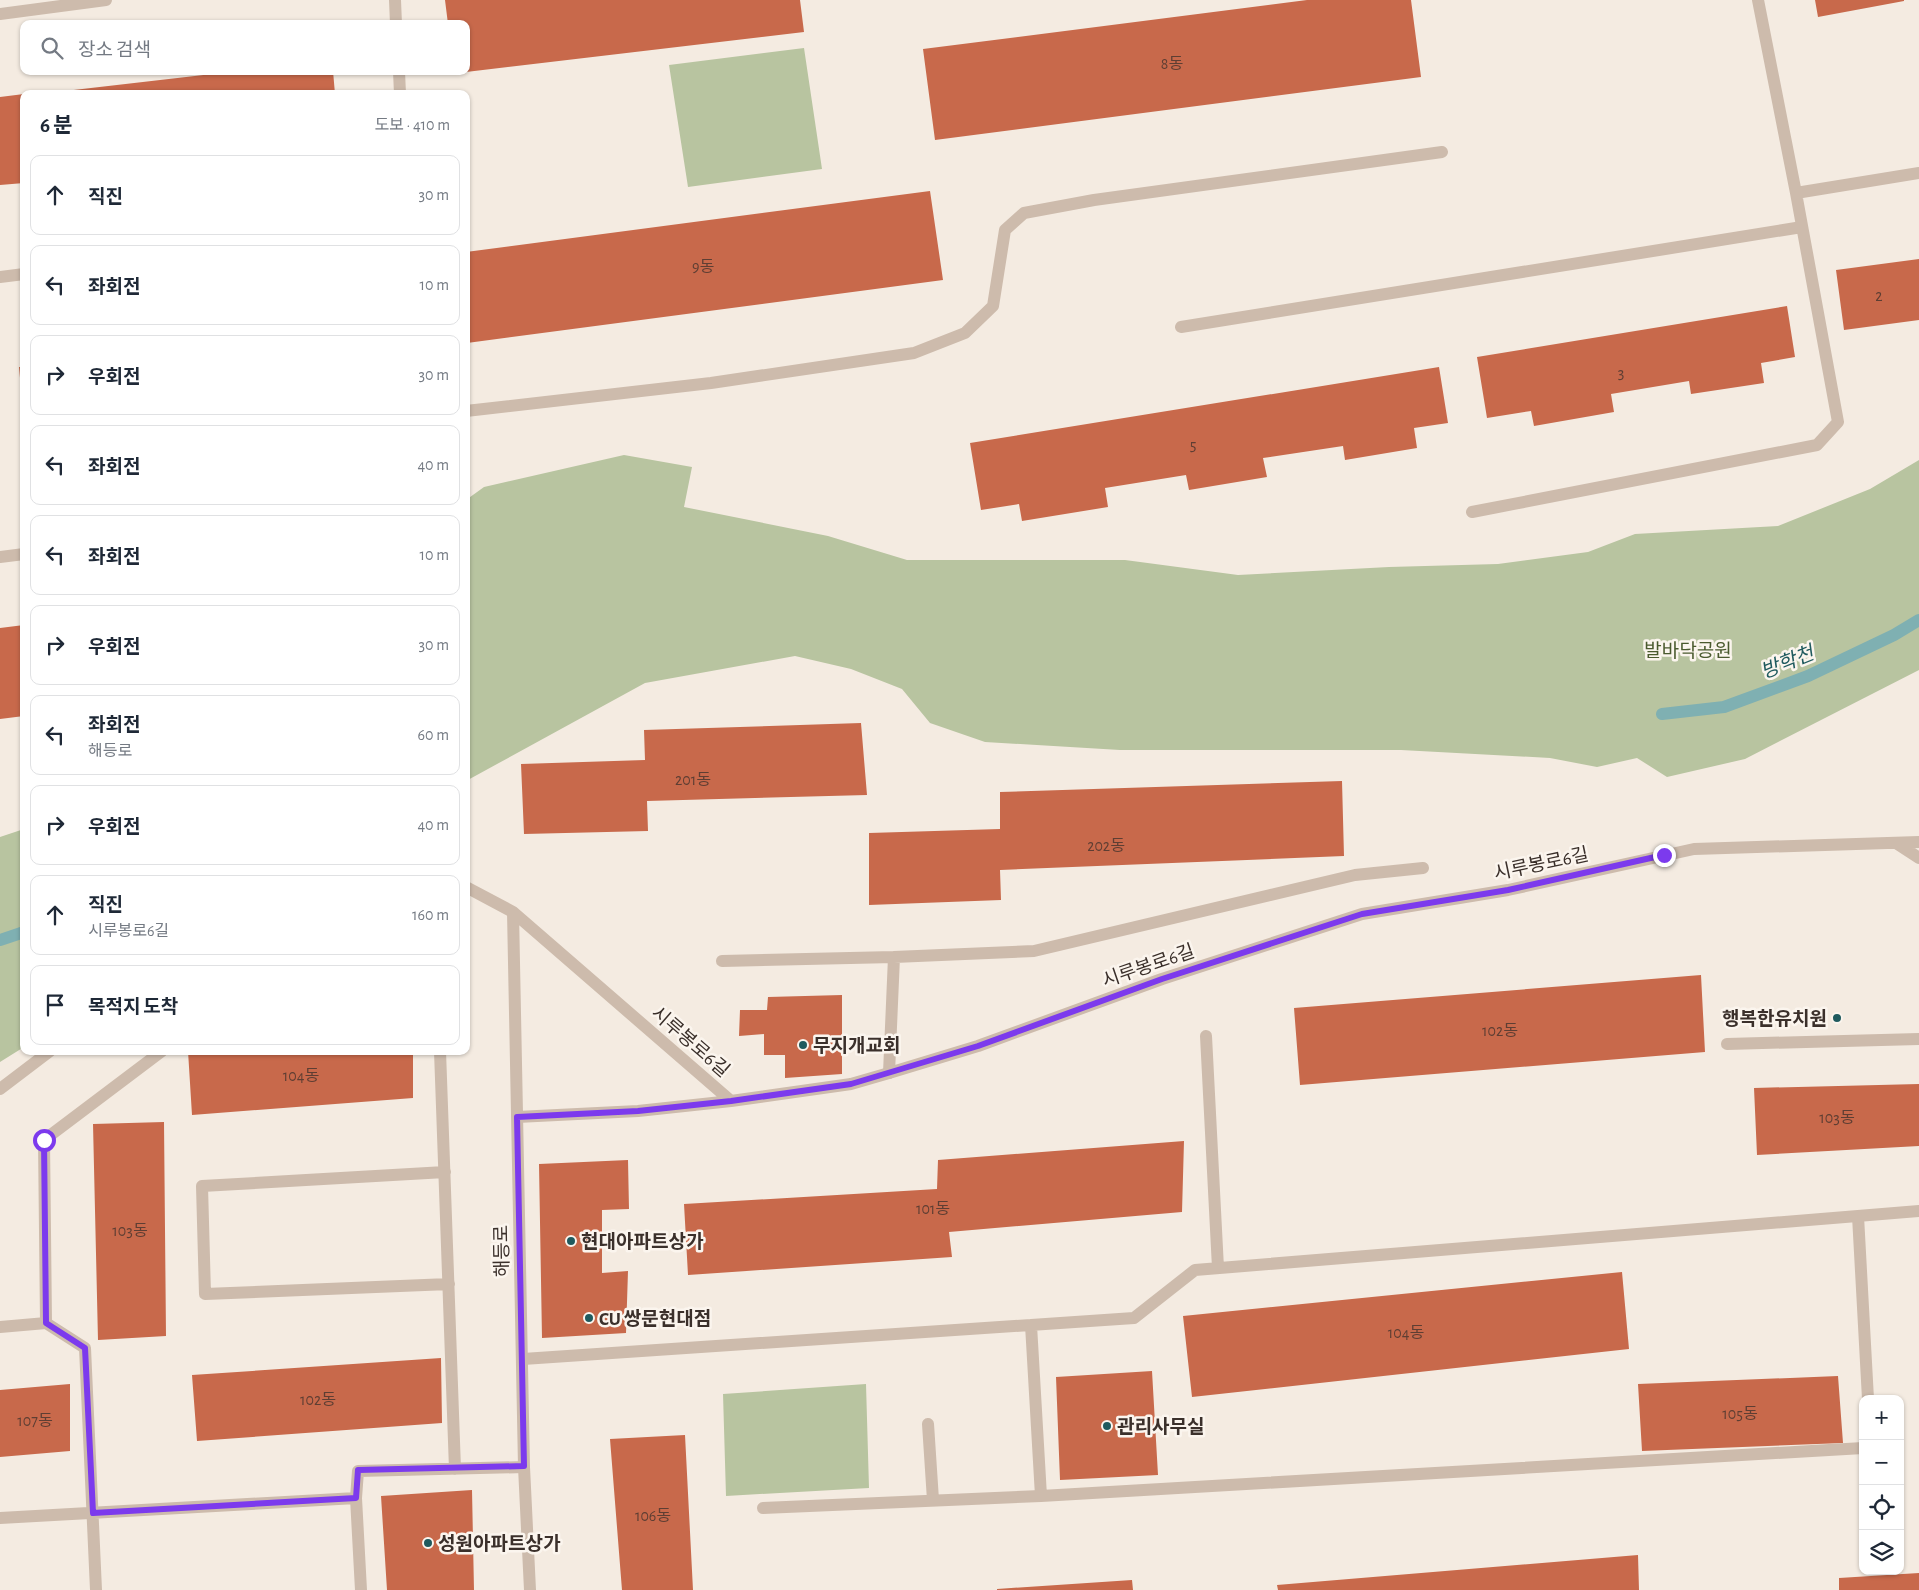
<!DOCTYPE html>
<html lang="ko">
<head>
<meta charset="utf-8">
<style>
  :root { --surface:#fff; --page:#f6f6f7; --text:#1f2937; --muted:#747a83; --line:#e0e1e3 }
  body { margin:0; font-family:"Alegreya Sans","Noto Sans KR",sans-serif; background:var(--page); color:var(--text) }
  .controls { position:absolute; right:15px; bottom:15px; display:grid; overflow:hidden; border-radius:10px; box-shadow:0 1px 4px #0004 }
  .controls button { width:45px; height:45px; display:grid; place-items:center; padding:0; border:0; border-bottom:1px solid var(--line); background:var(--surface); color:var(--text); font:25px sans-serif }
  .stop { position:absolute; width:15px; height:15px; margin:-11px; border:4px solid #7c3aed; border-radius:50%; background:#fff }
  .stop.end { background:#7c3aed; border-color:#fff; box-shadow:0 1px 5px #0008 }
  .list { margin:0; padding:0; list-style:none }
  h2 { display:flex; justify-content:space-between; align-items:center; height:65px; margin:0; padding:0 20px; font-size:21px }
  h2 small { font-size:16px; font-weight:400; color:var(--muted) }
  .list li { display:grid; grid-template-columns:32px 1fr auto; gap:15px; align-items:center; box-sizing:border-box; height:80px; margin:0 10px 10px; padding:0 10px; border:1px solid var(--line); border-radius:10px }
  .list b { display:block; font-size:19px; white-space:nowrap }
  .list p { margin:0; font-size:16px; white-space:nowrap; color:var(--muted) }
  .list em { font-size:16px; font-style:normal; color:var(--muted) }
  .icon { flex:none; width:28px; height:28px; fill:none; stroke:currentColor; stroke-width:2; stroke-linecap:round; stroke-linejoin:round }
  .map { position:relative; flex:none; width:1919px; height:1590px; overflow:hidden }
  .search { position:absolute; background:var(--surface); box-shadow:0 1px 4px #0004; left:20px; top:20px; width:450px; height:55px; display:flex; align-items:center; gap:12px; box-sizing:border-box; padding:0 18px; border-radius:10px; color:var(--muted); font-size:19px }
  .panel { position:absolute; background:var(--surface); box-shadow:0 1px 4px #0004; left:20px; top:90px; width:450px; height:965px; border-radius:10px }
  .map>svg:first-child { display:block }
  .green { fill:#b8c4a0 }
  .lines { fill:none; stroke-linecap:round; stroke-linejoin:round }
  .stream { stroke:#7fb0b2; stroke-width:12 }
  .building { fill:#c8694b }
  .lane { stroke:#cdbbac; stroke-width:12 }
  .street { stroke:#cdbbac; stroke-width:12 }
  .route { stroke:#7c3aed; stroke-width:6 }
  .poi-dot { fill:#1f5a5e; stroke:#fbf5ee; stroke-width:2 }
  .labels { text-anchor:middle; stroke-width:5; stroke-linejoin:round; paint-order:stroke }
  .number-label { font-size:16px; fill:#5e3e33 }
  .park-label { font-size:19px; fill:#4a5a2e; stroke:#fbf5ee }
  .street-label { font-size:19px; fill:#3b302b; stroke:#fbf5ee }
  .poi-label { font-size:19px; font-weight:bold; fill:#3b302b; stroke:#fbf5ee; text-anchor:start }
  .water-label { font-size:20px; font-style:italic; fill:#1f5a5e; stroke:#fbf5ee }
</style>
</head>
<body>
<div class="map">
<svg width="1919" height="1590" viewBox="0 0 1919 1590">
  <rect width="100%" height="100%" fill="#f4ebe1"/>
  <path class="green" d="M 804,48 L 822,169 L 688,187 L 669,65 Z
    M 624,455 L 692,467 L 684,507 L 828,536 L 907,560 L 1125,560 L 1238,575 L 1389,567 L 1498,564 L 1588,552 L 1635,534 L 1778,526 L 1870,489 L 1919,460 L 1919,670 L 1745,759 L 1667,777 L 1637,758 L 1597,767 L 1550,758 L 1401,750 L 1120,750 L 985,742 L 930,723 L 902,689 L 851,669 L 795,656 L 645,683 L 466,781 L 466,500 L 484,487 Z
    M 24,829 L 24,1047 L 0,1062 L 0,837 Z
    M 866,1384 L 869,1488 L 726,1496 L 723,1394 Z"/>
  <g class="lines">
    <path class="stream" d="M 1662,714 L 1724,707 L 1808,676 L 1894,635 L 1919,620
      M 0,940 L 24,932"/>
  </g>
  <path class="building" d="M 445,0 L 800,0 L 804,32 L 466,72 L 466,24 L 448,24 Z
    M 1307,0 L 1411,0 L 1421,77 L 935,140 L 923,49 Z
    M 1815,0 L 1904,0 L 1904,1 L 1818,17 Z
    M 238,71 L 333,71 L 335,94 L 39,94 Z
    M 24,94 L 24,183 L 0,185 L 0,97 Z
    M 930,191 L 943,280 L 467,343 L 466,252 Z
    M 1919,259 L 1919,320 L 1844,330 L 1836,270 Z
    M 1787,306 L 1795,357 L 1761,363 L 1764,383 L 1691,394 L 1689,381 L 1611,394 L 1614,412 L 1534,426 L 1531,411 L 1487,418 L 1477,357 Z
    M 19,367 L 24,367 L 24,399 L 22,399 Z
    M 1439,367 L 1448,423 L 1414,428 L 1417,448 L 1345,460 L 1343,446 L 1263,458 L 1267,477 L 1189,490 L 1186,475 L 1105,488 L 1108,507 L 1022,521 L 1019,504 L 981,510 L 970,443 Z
    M 24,625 L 24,716 L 0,719 L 0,628 Z
    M 861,723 L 867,795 L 647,801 L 648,831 L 524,834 L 521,764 L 645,760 L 644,730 Z
    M 1342,781 L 1344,856 L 1000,870 L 1001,900 L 869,905 L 869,833 L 1000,829 L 1000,792 Z
    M 1701,975 L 1705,1052 L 1300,1085 L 1294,1008 Z
    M 842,995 L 842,1074 L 785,1078 L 785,1055 L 764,1055 L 764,1034 L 739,1036 L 740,1010 L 767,1010 L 768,997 Z
    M 188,1051 L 413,1051 L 413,1098 L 192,1115 Z
    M 1919,1084 L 1919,1146 L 1757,1155 L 1754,1088 Z
    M 164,1122 L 166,1336 L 98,1340 L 93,1124 Z
    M 1184,1141 L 1182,1212 L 949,1232 L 952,1257 L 688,1275 L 684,1204 L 937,1189 L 938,1160 Z
    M 628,1160 L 629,1209 L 602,1210 L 602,1273 L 628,1271 L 626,1333 L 542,1338 L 539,1164 Z
    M 1622,1272 L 1629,1349 L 1192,1397 L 1183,1316 Z
    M 441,1358 L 442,1423 L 197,1441 L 192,1375 Z
    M 1152,1371 L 1158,1475 L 1060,1480 L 1056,1377 Z
    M 1838,1376 L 1843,1443 L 1642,1451 L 1638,1384 Z
    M 70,1384 L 70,1451 L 0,1457 L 0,1390 Z
    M 685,1435 L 693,1590 L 622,1590 L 610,1439 Z
    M 472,1490 L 474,1590 L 387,1590 L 381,1496 Z
    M 1638,1555 L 1639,1590 L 1278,1590 L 1277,1585 Z
    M 1919,1573 L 1919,1590 L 1839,1590 L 1839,1578 Z
    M 1132,1580 L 1133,1590 L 997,1590 L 997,1589 Z"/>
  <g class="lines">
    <path class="lane" d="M 395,0 L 396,24
      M 0,14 L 106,0
      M 399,71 L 400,94
      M 1796,193 L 1919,173
      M 0,277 L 24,274
      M 1181,327 L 1802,227
      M 466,411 L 711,383 L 914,353 L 965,333 L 993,306 L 1005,230 L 1024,213 L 1094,200 L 1442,152
      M 1472,512 L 1817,445 L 1838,422 L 1796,193 L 1758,0
      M 0,557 L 24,554
      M 722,961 L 894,957
      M 1206,1036 L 1218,1268
      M 1727,1044 L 1919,1039
      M 440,1051 L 455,1469
      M 889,1073 L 894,957 L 1034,951 L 1355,875 L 1423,868
      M 445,1172 L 202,1186 L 205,1294 L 449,1284
      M 1858,1216 L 1868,1399
      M 0,1327 L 46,1323
      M 523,1359 L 1134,1318 L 1195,1270 L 1919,1211
      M 928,1424 L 933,1500
      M 1041,1496 L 1863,1448
      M 356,1498 L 361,1590
      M 763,1508 L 1041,1496 L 1031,1325
      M 0,1518 L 356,1498 L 358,1471 L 524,1467
      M 96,1590 L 85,1348 L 46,1323 L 44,1140 L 162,1051"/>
    <path class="street" d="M 1896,843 L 1919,858
      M 466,887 L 513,912 L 731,1101 L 851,1084 L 889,1073 L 978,1046 L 1162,979 L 1362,914 L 1508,890 L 1694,849 L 1919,842
      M 513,912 L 524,1467 L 530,1590
      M 0,1089 L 50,1051
      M 517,1117 L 638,1111 L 731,1101"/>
  </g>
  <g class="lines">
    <path class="route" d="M 44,1140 L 46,1323 L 85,1348 L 93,1513 L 356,1498 L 358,1470 L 524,1466 L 517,1117 L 638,1111 L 731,1101 L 851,1084 L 978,1046 L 1162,979 L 1362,914 L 1508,890 L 1664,855"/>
  </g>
  <g class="poi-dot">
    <circle cx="1837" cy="1018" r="5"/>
    <circle cx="803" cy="1045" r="5"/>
    <circle cx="571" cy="1241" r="5"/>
    <circle cx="589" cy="1318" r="5"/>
    <circle cx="1107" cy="1426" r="5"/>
    <circle cx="428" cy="1543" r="5"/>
  </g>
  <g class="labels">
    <g class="number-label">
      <text x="1172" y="69">8동</text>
      <text x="703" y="272">9동</text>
      <text x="1879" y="301">2</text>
      <text x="1621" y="378">3</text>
      <text x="1193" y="450">5</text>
      <text x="693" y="785">201동</text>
      <text x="1106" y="851">202동</text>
      <text x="1500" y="1036">102동</text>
      <text x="301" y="1081">104동</text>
      <text x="1837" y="1123">103동</text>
      <text x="933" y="1214">101동</text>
      <text x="130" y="1236">103동</text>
      <text x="1406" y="1338">104동</text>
      <text x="318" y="1405">102동</text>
      <text x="1740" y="1419">105동</text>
      <text x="35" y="1426">107동</text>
      <text x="653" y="1521">106동</text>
    </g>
    <g class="park-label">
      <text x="1688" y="657">발바닥공원</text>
    </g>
    <g class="street-label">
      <text transform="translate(1541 863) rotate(-12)" y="7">시루봉로6길</text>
      <text transform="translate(1148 965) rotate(-19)" y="7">시루봉로6길</text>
      <text transform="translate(691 1041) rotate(41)" y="7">시루봉로6길</text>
      <text transform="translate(501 1251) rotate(-91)" y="7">해등로</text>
    </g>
    <g class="poi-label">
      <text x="1827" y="1025" text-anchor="end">행복한유치원</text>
      <text x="813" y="1052">무지개교회</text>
      <text x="581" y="1248">현대아파트상가</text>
      <text x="599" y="1325">CU 쌍문현대점</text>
      <text x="1117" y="1433">관리사무실</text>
      <text x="438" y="1550">성원아파트상가</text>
    </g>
    <g class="water-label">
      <text transform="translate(1787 662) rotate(-22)" y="7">방학천</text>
    </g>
  </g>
</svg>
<div class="controls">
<button>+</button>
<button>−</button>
<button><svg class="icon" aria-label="locate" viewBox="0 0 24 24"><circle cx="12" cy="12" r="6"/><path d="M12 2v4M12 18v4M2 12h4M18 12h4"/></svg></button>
<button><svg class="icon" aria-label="layers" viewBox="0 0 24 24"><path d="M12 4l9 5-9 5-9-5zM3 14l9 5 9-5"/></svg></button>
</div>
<div class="stop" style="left:44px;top:1140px"></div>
<div class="stop end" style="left:1664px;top:855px"></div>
<div class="search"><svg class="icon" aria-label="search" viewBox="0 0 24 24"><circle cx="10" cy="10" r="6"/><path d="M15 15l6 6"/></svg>장소 검색</div>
<section class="panel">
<h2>6 분<small>도보 · 410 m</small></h2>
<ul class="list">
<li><svg class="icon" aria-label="ahead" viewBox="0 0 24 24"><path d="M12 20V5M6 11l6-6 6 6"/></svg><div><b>직진</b></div><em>30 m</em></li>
<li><svg class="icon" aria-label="left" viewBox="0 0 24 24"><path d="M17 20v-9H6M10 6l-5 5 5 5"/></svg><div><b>좌회전</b></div><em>10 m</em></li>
<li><svg class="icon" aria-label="right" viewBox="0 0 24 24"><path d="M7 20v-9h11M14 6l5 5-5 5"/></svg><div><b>우회전</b></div><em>30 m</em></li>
<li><svg class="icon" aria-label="left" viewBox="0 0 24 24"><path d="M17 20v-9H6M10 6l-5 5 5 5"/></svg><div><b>좌회전</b></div><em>40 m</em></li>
<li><svg class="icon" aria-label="left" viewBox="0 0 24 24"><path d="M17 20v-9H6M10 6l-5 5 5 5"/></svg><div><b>좌회전</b></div><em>10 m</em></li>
<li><svg class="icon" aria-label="right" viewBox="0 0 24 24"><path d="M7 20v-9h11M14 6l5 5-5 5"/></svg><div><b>우회전</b></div><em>30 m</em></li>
<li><svg class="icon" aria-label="left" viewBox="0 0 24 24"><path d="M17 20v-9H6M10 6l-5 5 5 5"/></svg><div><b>좌회전</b><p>해등로</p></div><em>60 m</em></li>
<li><svg class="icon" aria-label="right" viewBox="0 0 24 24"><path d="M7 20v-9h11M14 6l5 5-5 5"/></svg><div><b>우회전</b></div><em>40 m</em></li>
<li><svg class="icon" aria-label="ahead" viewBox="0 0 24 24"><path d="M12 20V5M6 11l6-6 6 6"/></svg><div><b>직진</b><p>시루봉로6길</p></div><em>160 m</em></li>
<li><svg class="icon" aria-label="arrive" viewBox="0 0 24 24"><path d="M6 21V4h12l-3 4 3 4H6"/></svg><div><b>목적지 도착</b></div></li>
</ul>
</section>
</div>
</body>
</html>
